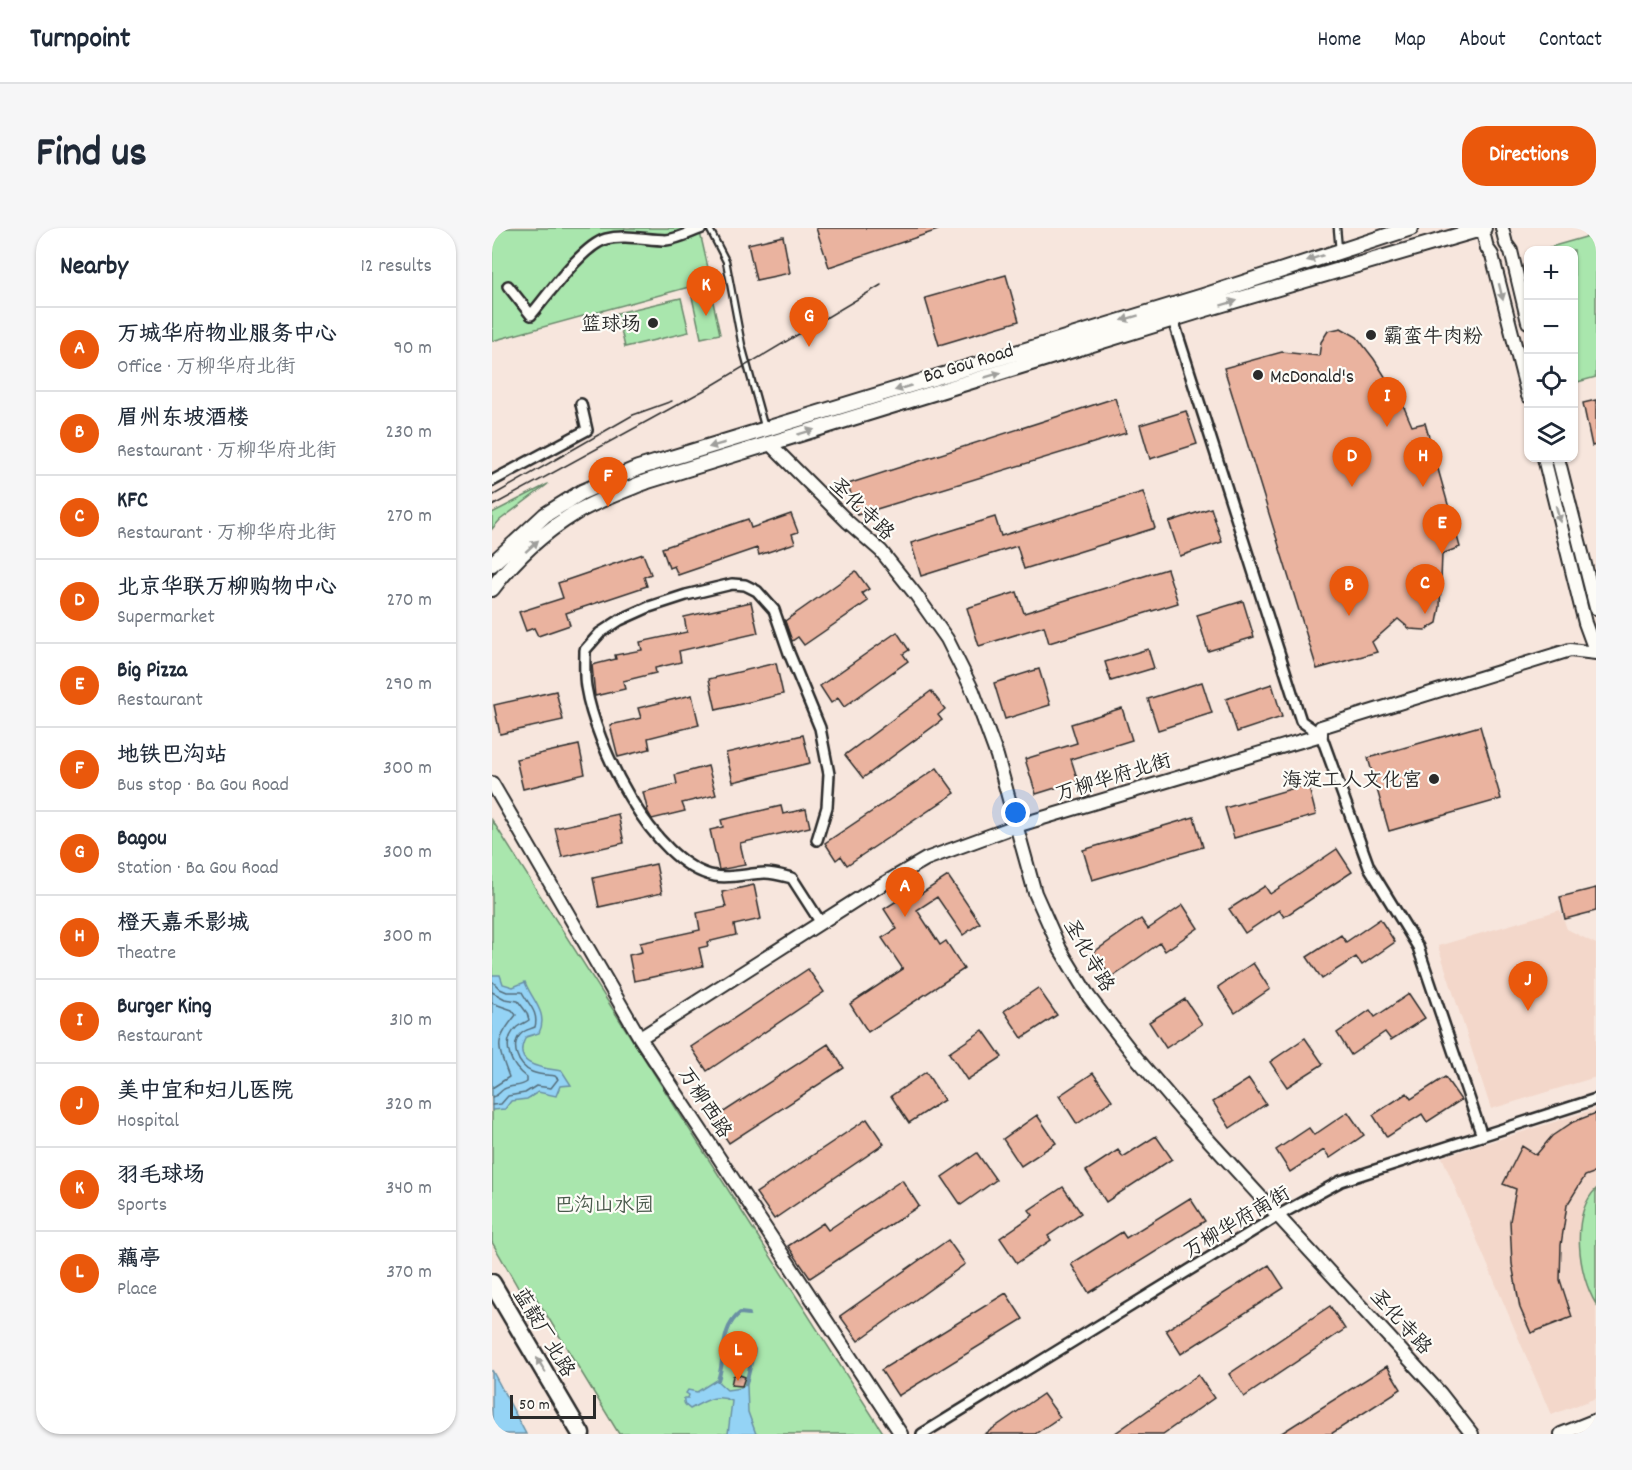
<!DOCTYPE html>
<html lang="en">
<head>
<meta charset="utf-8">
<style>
  :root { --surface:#fff; --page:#f6f6f7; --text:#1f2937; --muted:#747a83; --line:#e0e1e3; --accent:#ea580c }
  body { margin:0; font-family:Dekko,"LXGW WenKai TC",sans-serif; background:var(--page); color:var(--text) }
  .controls { position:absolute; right:18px; top:18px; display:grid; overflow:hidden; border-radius:12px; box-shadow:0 2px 4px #0004 }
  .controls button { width:54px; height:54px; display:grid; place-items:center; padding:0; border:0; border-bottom:2px solid var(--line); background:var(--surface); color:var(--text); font:30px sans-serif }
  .scale { position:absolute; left:18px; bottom:15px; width:86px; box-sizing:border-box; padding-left:6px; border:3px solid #2b2b2b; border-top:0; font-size:16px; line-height:21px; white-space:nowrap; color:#2b2b2b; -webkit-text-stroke:4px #fdfcf7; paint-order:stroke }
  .you { position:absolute; left:524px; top:585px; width:21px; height:21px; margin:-15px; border:4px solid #fff; border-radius:50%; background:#1a73e8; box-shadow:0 0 0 9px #1a73e833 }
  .badge { display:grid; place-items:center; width:39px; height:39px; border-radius:50%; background:var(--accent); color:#fff; font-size:20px; font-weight:700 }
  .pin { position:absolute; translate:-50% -50px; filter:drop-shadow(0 2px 3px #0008) }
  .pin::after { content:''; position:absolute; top:32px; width:21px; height:18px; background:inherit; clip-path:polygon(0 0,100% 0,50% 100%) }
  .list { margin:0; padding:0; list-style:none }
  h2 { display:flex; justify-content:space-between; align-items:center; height:78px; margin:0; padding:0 24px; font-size:26px }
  h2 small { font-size:20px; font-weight:400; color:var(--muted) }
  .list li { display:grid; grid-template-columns:39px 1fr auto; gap:18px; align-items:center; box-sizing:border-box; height:84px; padding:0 24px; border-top:2px solid var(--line) }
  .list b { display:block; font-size:22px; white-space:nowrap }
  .list p { margin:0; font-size:20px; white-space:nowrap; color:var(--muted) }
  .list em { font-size:20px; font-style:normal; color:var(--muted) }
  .icon { flex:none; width:33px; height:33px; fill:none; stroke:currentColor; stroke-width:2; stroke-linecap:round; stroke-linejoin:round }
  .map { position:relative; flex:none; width:1104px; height:1206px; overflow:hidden; border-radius:24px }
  header { display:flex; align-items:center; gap:36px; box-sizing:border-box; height:84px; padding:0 30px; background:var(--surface); border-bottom:2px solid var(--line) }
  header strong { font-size:28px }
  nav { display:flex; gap:33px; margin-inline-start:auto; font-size:21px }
  .intro { display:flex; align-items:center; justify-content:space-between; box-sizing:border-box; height:144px; padding:0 36px }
  h1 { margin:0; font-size:42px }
  .button { padding:15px 27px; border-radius:24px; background:var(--accent); color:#fff; font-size:21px; font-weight:700 }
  main { display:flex; gap:36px; padding:0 36px }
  aside { flex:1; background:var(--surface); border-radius:24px; box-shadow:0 2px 4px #0004 }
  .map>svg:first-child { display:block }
  .built { fill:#f3d7ca }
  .green { fill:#a9e6ad; stroke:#6a886c; stroke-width:1.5 }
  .water { fill:#94d3f5; stroke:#6a90a4; stroke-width:1.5 }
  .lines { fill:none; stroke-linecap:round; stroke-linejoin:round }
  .shore { stroke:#556e7c; stroke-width:1.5 }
  .stream { stroke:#6a90a4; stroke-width:4 }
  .ferry { stroke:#4a5d68; stroke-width:1.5; stroke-dasharray:8 6; stroke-linecap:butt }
  .building { fill:#eab39f; stroke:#2b2b2b; stroke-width:1.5 }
  .service-casing { stroke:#2b2b2b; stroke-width:9 }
  .minor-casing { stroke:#2b2b2b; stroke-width:14 }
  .tertiary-casing { stroke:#2b2b2b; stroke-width:16 }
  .secondary-casing { stroke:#2b2b2b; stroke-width:18 }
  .trunk-casing { stroke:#2b2b2b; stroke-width:21 }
  .service { stroke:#fdfcf7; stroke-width:4.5 }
  .minor { stroke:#fdfcf7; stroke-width:9 }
  .tertiary { stroke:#fdfcf7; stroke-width:12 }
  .secondary { stroke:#fdfcf7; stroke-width:14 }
  .trunk { stroke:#fdfcf7; stroke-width:16 }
  .tram { stroke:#2b2b2b; stroke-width:1.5 }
  .oneway { fill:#9e9e9b }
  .poi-dot { fill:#2b2b2b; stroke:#fdfcf7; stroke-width:2 }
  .labels { text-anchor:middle; stroke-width:4.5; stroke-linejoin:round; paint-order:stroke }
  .poi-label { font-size:20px; fill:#2b2b2b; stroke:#fdfcf7; text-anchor:end }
  .street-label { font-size:20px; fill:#2b2b2b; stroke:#fdfcf7 }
  .park-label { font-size:20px; fill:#4a5a4c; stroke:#fdfcf7 }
</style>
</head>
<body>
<header>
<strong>Turnpoint</strong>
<nav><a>Home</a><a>Map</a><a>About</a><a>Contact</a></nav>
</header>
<div class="intro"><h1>Find us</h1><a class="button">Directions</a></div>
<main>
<aside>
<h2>Nearby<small>12 results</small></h2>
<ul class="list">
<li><span class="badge">A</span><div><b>万城华府物业服务中心</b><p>Office · 万柳华府北街</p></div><em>90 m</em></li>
<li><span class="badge">B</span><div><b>眉州东坡酒楼</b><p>Restaurant · 万柳华府北街</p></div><em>230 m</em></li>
<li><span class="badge">C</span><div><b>KFC</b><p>Restaurant · 万柳华府北街</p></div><em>270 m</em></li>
<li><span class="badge">D</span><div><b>北京华联万柳购物中心</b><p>Supermarket</p></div><em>270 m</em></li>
<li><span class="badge">E</span><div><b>Big Pizza</b><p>Restaurant</p></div><em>290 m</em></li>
<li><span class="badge">F</span><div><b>地铁巴沟站</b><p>Bus stop · Ba Gou Road</p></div><em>300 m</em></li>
<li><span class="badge">G</span><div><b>Bagou</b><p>Station · Ba Gou Road</p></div><em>300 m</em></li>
<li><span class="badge">H</span><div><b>橙天嘉禾影城</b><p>Theatre</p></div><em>300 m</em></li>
<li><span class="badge">I</span><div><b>Burger King</b><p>Restaurant</p></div><em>310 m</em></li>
<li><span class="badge">J</span><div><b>美中宜和妇儿医院</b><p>Hospital</p></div><em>320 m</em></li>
<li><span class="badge">K</span><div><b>羽毛球场</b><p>Sports</p></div><em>340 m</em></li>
<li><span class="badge">L</span><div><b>藕亭</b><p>Place</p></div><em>370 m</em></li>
</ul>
</aside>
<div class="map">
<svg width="1104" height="1206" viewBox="0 0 1104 1206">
  <rect width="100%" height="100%" fill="#f7e6dd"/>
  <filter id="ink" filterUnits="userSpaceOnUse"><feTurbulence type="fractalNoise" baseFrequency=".0167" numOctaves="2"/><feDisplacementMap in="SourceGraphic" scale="12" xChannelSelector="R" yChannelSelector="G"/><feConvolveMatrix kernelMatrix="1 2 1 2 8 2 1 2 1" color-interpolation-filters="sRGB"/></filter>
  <g filter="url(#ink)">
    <path class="built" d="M 1068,682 L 1075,701 L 1104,716 L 1104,849 L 999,881 L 946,718 Z
      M 1104,881 L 1104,1170 L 1059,1187 L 950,929 Z"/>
    <path class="green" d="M 0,0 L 207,0 L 219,53 L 0,113 Z
      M 1104,6 L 1104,149 L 1082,155 L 1082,22 L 1048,22 Z
      M 219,65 L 228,106 L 209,110 L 200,69 Z
      M 189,70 L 197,104 L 133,119 L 125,85 Z
      M 56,256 L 8,292 L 0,301 L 0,285 Z
      M 0,592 L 392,1206 L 127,1206 L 37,1058 L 28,1063 L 0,1014 Z
      M 1104,961 L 1104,1076 C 1086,1047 1078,987 1104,961 Z"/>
    <path class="water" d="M 0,747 L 8,747 L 11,756 L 21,759 L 33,754 C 39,771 57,785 47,805 L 34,809 C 18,838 51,840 70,843 L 79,857 L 68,858 L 64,868 L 46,864 L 35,871 L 19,873 L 13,881 L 0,882 Z
      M 0,1142 L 34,1206 L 0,1206 Z
      M 224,1152 L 235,1162 L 249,1160 L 253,1157 L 255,1158 L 256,1184 L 264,1206 L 236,1206 L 240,1173 C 224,1165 213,1173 198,1181 C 194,1178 191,1176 192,1170 L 196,1170 L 197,1167 L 194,1165 L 196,1162 L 205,1164 Z"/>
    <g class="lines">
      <path class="shore" d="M 0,753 L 8,761 L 15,764 L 30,764 C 36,776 47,784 43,799 C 39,801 33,802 30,805 C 17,816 26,839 40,844 C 47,847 56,847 63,848 L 66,851 L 59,860 L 44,858 L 33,865 L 16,868 L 9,876 L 0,877
        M 0,764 L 13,771 L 26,773 L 35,785 L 37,792 C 33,795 29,796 25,799 C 7,816 20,839 35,850 L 35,854 C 29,859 20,857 12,861 C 6,865 7,868 0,869
        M 0,775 L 20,782 L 24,787 C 1,815 6,818 17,849 L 0,860"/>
      <path class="stream" d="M 226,1152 C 234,1130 227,1101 248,1085 L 257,1086
        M 254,1156 L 262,1122 L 259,1116"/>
      <path class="ferry" d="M 0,1205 L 1,1206"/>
    </g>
    <path class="building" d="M 324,0 L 446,0 L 446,2 L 337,39 Z
      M 291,8 L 298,45 L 264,52 L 256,16 Z
      M 514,47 L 527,93 L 447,117 L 433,70 Z
      M 849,100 L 865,109 L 882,131 L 911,177 L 920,198 L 933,195 L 968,319 L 950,326 L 948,379 L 945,395 L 933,402 L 918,401 L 906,391 L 880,414 L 885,424 L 825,441 L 732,140 L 790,124 L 827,128 L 829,114 L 836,103 Z
      M 623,170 L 634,205 L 365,287 L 356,256 Z
      M 1104,172 L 1104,217 L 1100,218 L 1091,175 Z
      M 694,183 L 705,216 L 658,231 L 648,197 Z
      M 651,264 L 663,300 L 532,341 L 525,318 L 429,348 L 419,315 L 503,289 L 509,308 Z
      M 719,280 L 730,314 L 688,328 L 677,294 Z
      M 299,286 L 306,304 L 300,306 L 303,315 L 267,327 L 265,320 L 186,347 L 182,338 L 177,340 L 170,320 L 256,291 L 259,300 Z
      M 151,326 L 159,346 L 152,349 L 155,358 L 74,385 L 78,397 L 46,408 L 42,400 L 34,403 L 27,384 L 71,370 L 66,355 Z
      M 675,341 L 686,375 L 557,415 L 552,398 L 487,418 L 475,380 L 525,364 L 532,385 Z
      M 364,343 L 377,361 L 370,365 L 376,373 L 312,417 L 306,409 L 300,413 L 293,393 Z
      M 751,373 L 762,409 L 716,423 L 705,387 Z
      M 259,374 L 266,405 L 187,423 L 189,434 L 163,440 L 164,445 L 131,453 L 133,461 L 103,468 L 100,437 L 124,431 L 123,427 L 150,422 L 148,414 L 195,404 L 192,389 Z
      M 405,404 L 417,422 L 411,426 L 416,433 L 352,479 L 346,470 L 339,475 L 328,458 Z
      M 656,421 L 662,440 L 619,453 L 613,434 Z
      M 284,435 L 291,466 L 224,482 L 217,451 Z
      M 547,441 L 558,477 L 513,491 L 502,455 Z
      M 710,454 L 720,485 L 666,502 L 656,471 Z
      M 780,456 L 790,489 L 745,504 L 734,471 Z
      M 64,463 L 71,492 L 8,506 L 2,477 Z
      M 439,463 L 453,481 L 446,487 L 450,492 L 371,550 L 353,527 Z
      M 200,467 L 207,497 L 156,510 L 158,521 L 126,529 L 118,497 L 149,490 L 146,480 Z
      M 630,480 L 640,512 L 579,531 L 586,553 L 544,566 L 533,531 L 585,515 L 579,496 Z
      M 988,498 L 1009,571 L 897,603 L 876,530 Z
      M 311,507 L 318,535 L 241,554 L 234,525 Z
      M 87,517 L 93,546 L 31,561 L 24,531 Z
      M 216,538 L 224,567 L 190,575 L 193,583 L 160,591 L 156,584 L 151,564 L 185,556 L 183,547 Z
      M 445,540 L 463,565 L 355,637 L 349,628 L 344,632 L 333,615 Z
      M 816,556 L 824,587 L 742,610 L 733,580 Z
      M 289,578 L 291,586 L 314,581 L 318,599 L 248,615 L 253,637 L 227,642 L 218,602 L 231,599 L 229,592 Z
      M 126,586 L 132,615 L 70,629 L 63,600 Z
      M 702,589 L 711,619 L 600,652 L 591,622 Z
      M 845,621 L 860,644 L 792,689 L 787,682 L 753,705 L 737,681 L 773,658 L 778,666 Z
      M 164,636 L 170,665 L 107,679 L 101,650 Z
      M 456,648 L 488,695 L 471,707 L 445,669 L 425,682 L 448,717 L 454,713 L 472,741 L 376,804 L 358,776 L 411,741 L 390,710 L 405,701 L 392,681 L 414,667 L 418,673 Z
      M 262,657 L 269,691 L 242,697 L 244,707 L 215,714 L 216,718 L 207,720 L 211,738 L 142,753 L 137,727 L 150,724 L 148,715 L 208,702 L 205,685 L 234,679 L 230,664 Z
      M 1104,660 L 1104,683 L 1073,691 L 1068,669 Z
      M 691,677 L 706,700 L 673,723 L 668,715 L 619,749 L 602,724 L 649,691 L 656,701 Z
      M 888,691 L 903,714 L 870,737 L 864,729 L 830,751 L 815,729 L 849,707 L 854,714 Z
      M 761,735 L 778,761 L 743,785 L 726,759 Z
      M 316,741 L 332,764 L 215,843 L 199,819 Z
      M 546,760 L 565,787 L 530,810 L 512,783 Z
      M 917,766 L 933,790 L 899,812 L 893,804 L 859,827 L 845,805 L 878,782 L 883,789 Z
      M 693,771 L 710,796 L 674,820 L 657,794 Z
      M 491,802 L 510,829 L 475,852 L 457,825 Z
      M 813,810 L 831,836 L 795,859 L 778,834 Z
      M 336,816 L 352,840 L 237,915 L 221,891 Z
      M 434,844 L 452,872 L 417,895 L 399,868 Z
      M 601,845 L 620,872 L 585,896 L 567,868 Z
      M 953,849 L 969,872 L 935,894 L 930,886 L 895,909 L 881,887 L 915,865 L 919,871 Z
      M 757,851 L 774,876 L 738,900 L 721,874 Z
      M 856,884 L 872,907 L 838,930 L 832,922 L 798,944 L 784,922 L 817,900 L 822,907 Z
      M 1104,885 L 1104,944 L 1093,948 L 1075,977 L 1069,1017 L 1068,1052 L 1080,1089 L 1039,1105 L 1028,1080 L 1020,1036 L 1018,993 L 1024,961 L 1011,956 L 1030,918 L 1044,927 L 1060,908 L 1081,894 Z
      M 545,887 L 564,915 L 529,938 L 511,911 Z
      M 375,891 L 392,916 L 282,991 L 264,965 Z
      M 664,908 L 680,931 L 614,974 L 594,943 L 626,922 L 631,929 Z
      M 485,925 L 504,952 L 469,977 L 450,949 Z
      M 410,952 L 427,978 L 318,1050 L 296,1018 L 331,995 L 336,1002 Z
      M 571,959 L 589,985 L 556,1008 L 559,1012 L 525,1035 L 508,1010 L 541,987 L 537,982 Z
      M 698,970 L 713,993 L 597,1065 L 579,1036 L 630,1004 L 634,1010 Z
      M 456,1012 L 473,1036 L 366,1113 L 348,1088 Z
      M 777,1037 L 792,1060 L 689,1126 L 674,1102 Z
      M 514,1065 L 531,1091 L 406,1168 L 389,1142 Z
      M 838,1078 L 853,1101 L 752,1169 L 737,1146 Z
      M 895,1138 L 909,1161 L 839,1206 L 788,1206 Z
      M 245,1146 L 253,1149 L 250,1158 L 239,1157 L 241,1148 Z
      M 706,1147 L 722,1170 L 671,1206 L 622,1206 Z
      M 551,1166 L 568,1189 L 543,1206 L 493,1206 Z"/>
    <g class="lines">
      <defs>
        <path id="service" d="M 217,0 L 234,33 L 250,118 L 273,201
          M 845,0 L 847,22"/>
        <path id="minor" d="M 16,58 L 39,87 C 56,67 90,18 114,11 C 133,6 155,12 174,12 C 186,11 199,4 210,0
          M 681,92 L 809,493 L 829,507 L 877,639 L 926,719 L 990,908
          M 0,253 L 95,202 L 89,176
          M 325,612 L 335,579 L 337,546 L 328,500 L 297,425 L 282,382 L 265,363 L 253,357 L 240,356 L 194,367 L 157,379 L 128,392 L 108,405 L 93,422 C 93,434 92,447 94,459 C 103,516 160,636 223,648 C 239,651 258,645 273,645 C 282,645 292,648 300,650 L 329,695
          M 430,1206 L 787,987 L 849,953 L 1104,871"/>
        <path id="tertiary" d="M 990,0 L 995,20 L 1000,27 L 1036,168
          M 1010,0 L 1014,16 L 1019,23 L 1036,94
          M 277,215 L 356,294 L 389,323 L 424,367 L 455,411 L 481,463 L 505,528 L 543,665 L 568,721 L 597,769 L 642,827 L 690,883 L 948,1165 L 980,1206
          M 1052,230 L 1093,395 L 1104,425
          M 1066,230 L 1104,380
          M 0,555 L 148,810 L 409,1206
          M 148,810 L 372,667 L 434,631 L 524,598 L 829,507 L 829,499 L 1078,422 L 1104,425
          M 1069,1206 L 1104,1192"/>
        <path id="secondary" d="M 0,336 L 53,287 L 90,264 L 146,240 L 711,68 L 919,0
          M 0,361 C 22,331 52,304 83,285 C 105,272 131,263 156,253 L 714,81 L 992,0"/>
        <path id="trunk" d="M 0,1055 L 89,1206"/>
      </defs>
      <use href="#service" class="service-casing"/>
      <use href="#minor" class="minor-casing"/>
      <use href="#tertiary" class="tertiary-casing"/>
      <use href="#secondary" class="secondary-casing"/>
      <use href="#trunk" class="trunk-casing"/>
      <use href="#service" class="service"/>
      <use href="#minor" class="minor"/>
      <use href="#tertiary" class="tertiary"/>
      <use href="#secondary" class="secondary"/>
      <use href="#trunk" class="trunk"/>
      <path class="tram" d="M 0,268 L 141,187 L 180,173
        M 0,278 L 216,160 L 389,57"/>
    </g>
    <defs><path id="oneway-solid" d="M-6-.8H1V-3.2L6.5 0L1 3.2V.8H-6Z" transform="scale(1.5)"/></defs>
    <g class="oneway">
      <use href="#oneway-solid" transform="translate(823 30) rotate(162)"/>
      <use href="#oneway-solid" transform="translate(1009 64) rotate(76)"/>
      <use href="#oneway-solid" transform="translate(737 75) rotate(-17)"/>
      <use href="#oneway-solid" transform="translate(638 90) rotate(163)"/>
      <use href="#oneway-solid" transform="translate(501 147) rotate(-17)"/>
      <use href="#oneway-solid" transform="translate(411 160) rotate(163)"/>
      <use href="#oneway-solid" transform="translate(314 204) rotate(-17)"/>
      <use href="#oneway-solid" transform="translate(225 217) rotate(164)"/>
      <use href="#oneway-solid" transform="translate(1066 286) rotate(76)"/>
      <use href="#oneway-solid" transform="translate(40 318) rotate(-42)"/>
      <use href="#oneway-solid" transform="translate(49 1137) rotate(-121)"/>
    </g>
  </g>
  <g class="poi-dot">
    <circle cx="161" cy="95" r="6"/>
    <circle cx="879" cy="107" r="6"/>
    <circle cx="766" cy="147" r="6"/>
    <circle cx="942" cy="551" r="6"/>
  </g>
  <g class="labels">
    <g class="poi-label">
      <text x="149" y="102">篮球场</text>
      <text x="891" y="114" text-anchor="start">霸蛮牛肉粉</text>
      <text x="778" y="154" text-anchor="start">McDonald's</text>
      <text x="930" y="558">海淀工人文化宫</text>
    </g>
    <g class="street-label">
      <text transform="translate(476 134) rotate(-17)" y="7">Ba Gou Road</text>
      <text transform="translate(371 280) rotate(44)" y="7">圣化寺路</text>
      <text transform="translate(621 548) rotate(-17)" y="7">万柳华府北街</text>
      <text transform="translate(598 727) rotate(60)" y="7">圣化寺路</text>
      <text transform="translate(214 874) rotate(57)" y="7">万柳西路</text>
      <text transform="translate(744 993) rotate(-31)" y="7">万柳华府南街</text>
      <text transform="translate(910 1093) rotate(48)" y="7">圣化寺路</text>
      <text transform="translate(53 1104) rotate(59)" y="7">蓝靛厂北路</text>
    </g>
    <g class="park-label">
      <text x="112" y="983">巴沟山水园</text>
    </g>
  </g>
</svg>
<div class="controls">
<button>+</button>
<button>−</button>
<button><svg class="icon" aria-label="locate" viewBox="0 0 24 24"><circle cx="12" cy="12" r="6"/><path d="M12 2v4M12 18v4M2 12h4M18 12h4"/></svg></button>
<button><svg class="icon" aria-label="layers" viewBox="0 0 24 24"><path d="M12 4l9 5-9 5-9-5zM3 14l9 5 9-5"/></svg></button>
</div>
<div class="scale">50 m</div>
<div class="you"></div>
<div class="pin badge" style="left:413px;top:689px">A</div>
<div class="pin badge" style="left:857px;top:388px">B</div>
<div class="pin badge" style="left:933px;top:386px">C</div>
<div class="pin badge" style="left:860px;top:259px">D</div>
<div class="pin badge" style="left:950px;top:326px">E</div>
<div class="pin badge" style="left:116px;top:279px">F</div>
<div class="pin badge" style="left:317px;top:119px">G</div>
<div class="pin badge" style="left:931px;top:259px">H</div>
<div class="pin badge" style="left:895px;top:199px">I</div>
<div class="pin badge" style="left:1036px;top:783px">J</div>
<div class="pin badge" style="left:214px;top:88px">K</div>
<div class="pin badge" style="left:246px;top:1153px">L</div>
</div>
</main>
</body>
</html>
